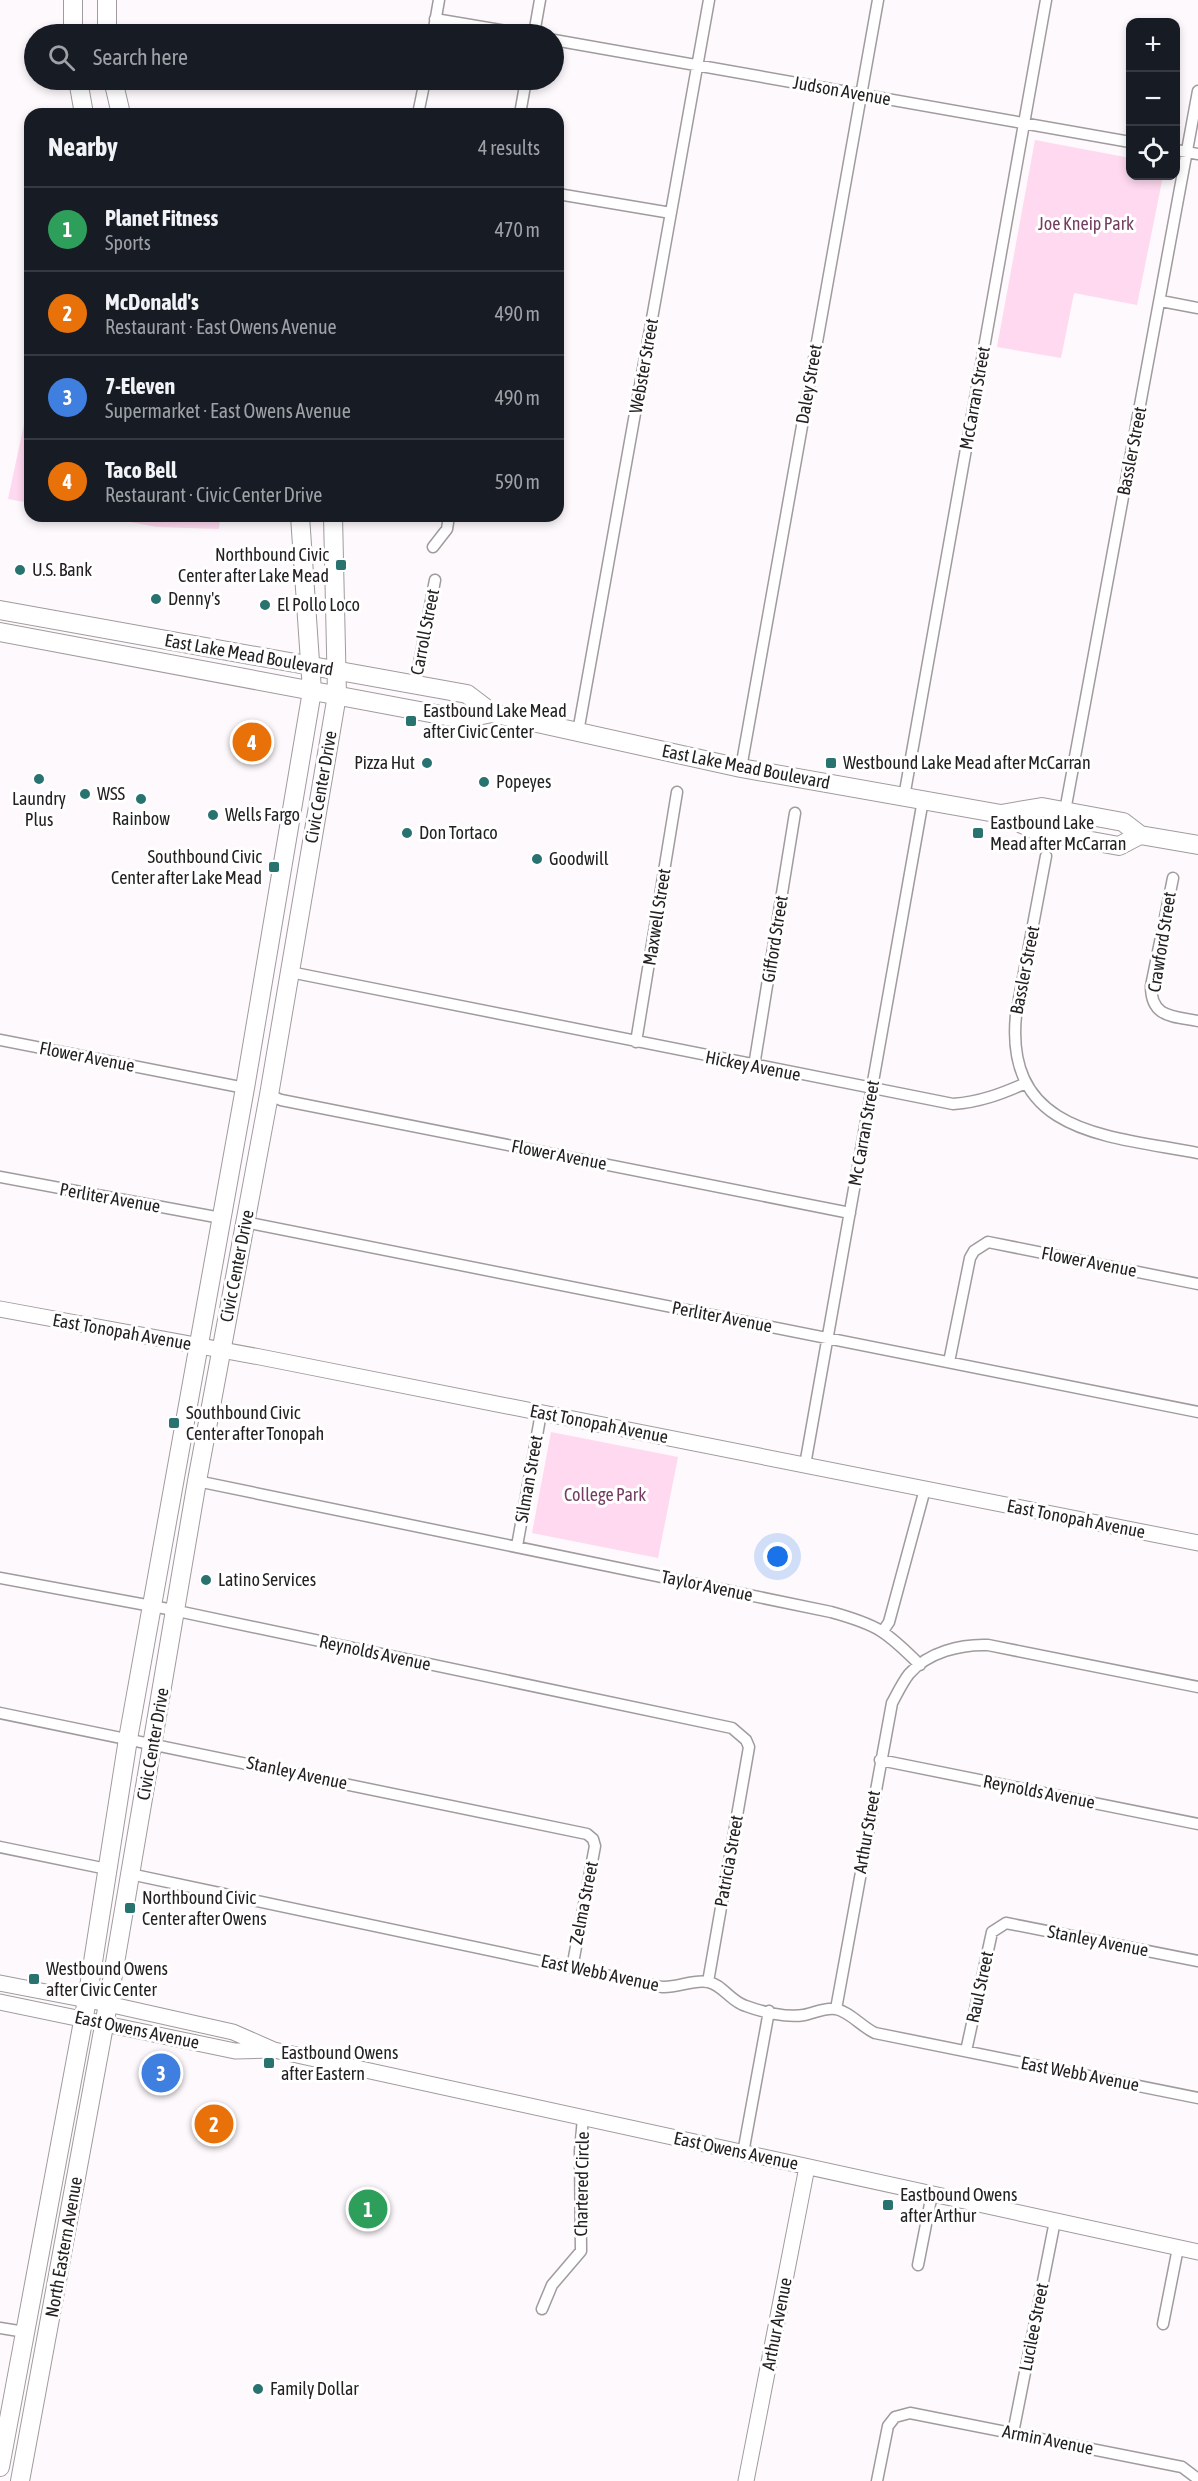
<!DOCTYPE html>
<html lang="en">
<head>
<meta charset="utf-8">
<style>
  :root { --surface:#171b24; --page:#20242c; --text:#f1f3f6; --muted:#9ea1a6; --line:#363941; --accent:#8c9099 }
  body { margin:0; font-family:"Asap Condensed",sans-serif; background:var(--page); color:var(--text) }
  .controls { position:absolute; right:18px; top:18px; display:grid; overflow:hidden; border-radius:12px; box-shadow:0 3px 9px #0003 }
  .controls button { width:54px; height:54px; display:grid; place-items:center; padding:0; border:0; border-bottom:2px solid var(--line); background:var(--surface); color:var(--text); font:30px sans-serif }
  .you { position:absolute; left:778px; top:1557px; width:21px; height:21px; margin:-15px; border:4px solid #fff; border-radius:50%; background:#1a73e8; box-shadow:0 0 0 9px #1a73e833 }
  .badge { display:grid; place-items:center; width:39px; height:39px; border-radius:50%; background:var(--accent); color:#fff; font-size:20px; font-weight:700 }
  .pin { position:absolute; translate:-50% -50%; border:3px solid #fff; box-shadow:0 2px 6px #0006 }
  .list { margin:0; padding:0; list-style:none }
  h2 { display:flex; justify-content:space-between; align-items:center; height:78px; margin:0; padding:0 24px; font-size:26px }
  h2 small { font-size:20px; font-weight:400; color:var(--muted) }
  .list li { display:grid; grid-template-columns:39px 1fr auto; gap:18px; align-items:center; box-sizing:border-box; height:84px; padding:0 24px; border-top:2px solid var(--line) }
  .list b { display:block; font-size:22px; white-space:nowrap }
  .list p { margin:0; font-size:20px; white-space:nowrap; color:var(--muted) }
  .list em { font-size:20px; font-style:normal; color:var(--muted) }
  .icon { flex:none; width:33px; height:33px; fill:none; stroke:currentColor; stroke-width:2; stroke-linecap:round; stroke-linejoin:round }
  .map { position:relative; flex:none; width:1198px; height:2481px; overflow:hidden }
  .search { position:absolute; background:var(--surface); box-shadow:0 3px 9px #0003; left:24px; top:24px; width:540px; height:66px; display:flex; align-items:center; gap:15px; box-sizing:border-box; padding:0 21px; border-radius:33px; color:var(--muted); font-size:22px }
  .panel { position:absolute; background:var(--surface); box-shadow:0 3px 9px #0003; left:24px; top:108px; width:540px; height:414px; border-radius:18px }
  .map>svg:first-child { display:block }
  .green { fill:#fed9ef }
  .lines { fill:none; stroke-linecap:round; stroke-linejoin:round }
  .street-casing { stroke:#a09b9e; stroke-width:13 }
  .secondary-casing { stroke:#a09b9e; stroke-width:17 }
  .primary-casing { stroke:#a09b9e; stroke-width:20 }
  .street { stroke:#fff; stroke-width:10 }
  .secondary { stroke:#fff; stroke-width:15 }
  .primary { stroke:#fff; stroke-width:18 }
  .poi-dot { fill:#28726f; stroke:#fff; stroke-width:2 }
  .labels { text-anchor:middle; stroke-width:6; stroke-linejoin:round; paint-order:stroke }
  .street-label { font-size:18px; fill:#232122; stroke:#fff }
  .park-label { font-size:18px; fill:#733d60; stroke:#fff }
  .poi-label { font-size:18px; fill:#232122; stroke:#fff; text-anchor:start }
</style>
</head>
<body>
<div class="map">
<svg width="1198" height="2481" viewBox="0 0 1198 2481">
  <rect width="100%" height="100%" fill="#fef9fc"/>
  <path class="green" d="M 1035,140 L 1130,158 L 1130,176 L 1163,176 L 1137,305 L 1074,293 L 1061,358 L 997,347 Z
    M 30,396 L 30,503 L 8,499 Z
    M 98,516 L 286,516 L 287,518 L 220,517 L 219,529 L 157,527 Z
    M 551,1432 L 678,1457 L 658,1558 L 532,1533 Z"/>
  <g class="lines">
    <defs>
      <path id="street" d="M 435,19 L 524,34
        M 433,34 L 439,0
        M 534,34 L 540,0
        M 554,40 L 1130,142
        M 418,114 L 425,80
        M 520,114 L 526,80
        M 1176,150 L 1198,154
        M 558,194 L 671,213
        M 1161,301 L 1198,308
        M 433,547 L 447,529 L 449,516
        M 415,685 L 435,580
        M 578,732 L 709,0
        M 741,768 L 878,0
        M 904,797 L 1046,0
        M 1065,811 L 1198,91
        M 1046,856 L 1016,1015 C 1004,1135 1111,1136 1198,1153
        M 1173,878 L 1151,986 C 1151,1018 1173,1016 1198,1021
        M 290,972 L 953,1104 C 980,1102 1001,1094 1026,1083
        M 0,1040 L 245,1088
        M 636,1042 L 677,792
        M 754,1066 L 795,813
        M 269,1095 L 281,1100 L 850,1213
        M 0,1177 L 221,1218
        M 245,1222 L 1198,1412
        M 949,1362 L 970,1258 L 974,1251 L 988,1242 L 1198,1284
        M 805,1465 L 923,800
        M 197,1481 L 831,1612 C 878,1625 886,1631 920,1665
        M 517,1546 L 541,1413
        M 0,1578 L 168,1609 L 732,1728 L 746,1740 L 749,1747 L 708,1982
        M 883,1631 L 889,1622 L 925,1489
        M 0,1713 L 587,1834 L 593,1839 L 595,1846 L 572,1968
        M 880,1760 L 1198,1824
        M 0,1847 L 107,1869
        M 130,1874 L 662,1987 C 678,1988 693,1979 708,1982 C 722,1984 731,2002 746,2006 C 762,2012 787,2018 804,2015 C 815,2013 825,2007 836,2009 C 850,2012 862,2027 875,2033 L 1198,2098
        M 836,2009 L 892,1703 C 897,1694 902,1683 909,1674 C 928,1652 961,1644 988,1645 L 1198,1687
        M 966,2051 L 992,1932 L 1006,1923 L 1198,1961
        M 743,2153 L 769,2011
        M 918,2265 L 932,2194
        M 542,2309 L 552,2285 L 581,2251 L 580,2151 L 583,2118
        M 1163,2324 L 1178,2248
        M 0,2328 L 25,2332
        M 1013,2433 L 1055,2221
        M 877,2481 L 888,2426 L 895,2417 L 910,2413 L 1182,2467 L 1198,2479"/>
      <path id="secondary" d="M 0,1309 L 260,1357 L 1198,1543
        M 0,1983 L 108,2004 L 233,2032 L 274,2050 L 1198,2252
        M 0,2002 L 235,2051 L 271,2050
        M 746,2481 L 807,2167"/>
      <path id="primary" d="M 73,0 L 73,34
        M 107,0 L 107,34
        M 78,80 L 84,114
        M 113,80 L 121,114
        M 0,610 L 467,694 L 492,713 L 741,768 L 1001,814 L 1037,831 L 1119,846 L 1140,835
        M 0,632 L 462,719 L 492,713
        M 1001,814 L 1042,807 L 1123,822 L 1140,835 L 1198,845
        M 0,2467 L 87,2000 L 128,1739 L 245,1088 L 312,691 L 300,516
        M 20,2481 L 108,2004 L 197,1481 L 269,1095 L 337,695 L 333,516"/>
    </defs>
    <use href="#street" class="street-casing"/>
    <use href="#secondary" class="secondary-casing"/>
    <use href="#primary" class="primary-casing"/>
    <use href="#street" class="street"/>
    <use href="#secondary" class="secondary"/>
    <use href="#primary" class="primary"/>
  </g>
  <g class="poi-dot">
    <rect x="335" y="559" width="12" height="12" rx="3"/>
    <circle cx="20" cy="570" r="6"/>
    <circle cx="156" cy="599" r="6"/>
    <circle cx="265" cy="605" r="6"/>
    <rect x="405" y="715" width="12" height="12" rx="3"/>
    <circle cx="427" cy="763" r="6"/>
    <rect x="825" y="757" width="12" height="12" rx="3"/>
    <circle cx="39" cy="779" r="6"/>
    <circle cx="484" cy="782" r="6"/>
    <circle cx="85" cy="794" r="6"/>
    <circle cx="141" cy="799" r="6"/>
    <circle cx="213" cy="815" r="6"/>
    <circle cx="407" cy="833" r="6"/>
    <rect x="972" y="827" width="12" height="12" rx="3"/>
    <circle cx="537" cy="859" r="6"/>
    <rect x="268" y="861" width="12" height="12" rx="3"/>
    <rect x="168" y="1417" width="12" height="12" rx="3"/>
    <circle cx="206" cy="1580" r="6"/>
    <rect x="124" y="1902" width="12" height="12" rx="3"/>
    <rect x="28" y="1973" width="12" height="12" rx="3"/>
    <rect x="263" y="2057" width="12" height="12" rx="3"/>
    <rect x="882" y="2199" width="12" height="12" rx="3"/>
    <circle cx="258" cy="2389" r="6"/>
  </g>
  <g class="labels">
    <g class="street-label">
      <text transform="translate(842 91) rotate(10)" y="6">Judson Avenue</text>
      <text transform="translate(644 366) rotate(-80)" y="6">Webster Street</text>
      <text transform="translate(809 384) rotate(-80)" y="6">Daley Street</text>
      <text transform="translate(975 398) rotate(-80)" y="6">McCarran Street</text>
      <text transform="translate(1132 451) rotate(-79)" y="6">Bassler Street</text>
      <text transform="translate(425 632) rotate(-79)" y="6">Carroll Street</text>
      <text transform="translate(249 655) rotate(10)" y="6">East Lake Mead Boulevard</text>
      <text transform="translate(746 767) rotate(11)" y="6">East Lake Mead Boulevard</text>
      <text transform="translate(321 787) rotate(-80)" y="6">Civic Center Drive</text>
      <text transform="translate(657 917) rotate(-81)" y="6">Maxwell Street</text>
      <text transform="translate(775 939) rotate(-81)" y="6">Gifford Street</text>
      <text transform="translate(1162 942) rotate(-81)" y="6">Crawford Street</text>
      <text transform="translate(1025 970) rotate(-79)" y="6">Bassler Street</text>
      <text transform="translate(87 1057) rotate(11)" y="6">Flower Avenue</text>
      <text transform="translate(753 1066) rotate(11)" y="6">Hickey Avenue</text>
      <text transform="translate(864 1133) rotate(-80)" y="6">Mc Carran Street</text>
      <text transform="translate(559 1155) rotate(11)" y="6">Flower Avenue</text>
      <text transform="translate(110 1198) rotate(10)" y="6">Perliter Avenue</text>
      <text transform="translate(1089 1262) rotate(11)" y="6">Flower Avenue</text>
      <text transform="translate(237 1266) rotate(-79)" y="6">Civic Center Drive</text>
      <text transform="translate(722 1317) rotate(11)" y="6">Perliter Avenue</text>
      <text transform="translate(122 1332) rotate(10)" y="6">East Tonopah Avenue</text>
      <text transform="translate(599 1424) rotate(11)" y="6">East Tonopah Avenue</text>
      <text transform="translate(529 1479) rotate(-80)" y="6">Silman Street</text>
      <text transform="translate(1076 1519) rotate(11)" y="6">East Tonopah Avenue</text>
      <text transform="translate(707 1586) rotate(12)" y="6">Taylor Avenue</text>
      <text transform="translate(375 1653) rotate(12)" y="6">Reynolds Avenue</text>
      <text transform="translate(153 1744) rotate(-80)" y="6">Civic Center Drive</text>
      <text transform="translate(297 1773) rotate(12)" y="6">Stanley Avenue</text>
      <text transform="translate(1039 1792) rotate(11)" y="6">Reynolds Avenue</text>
      <text transform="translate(867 1832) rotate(-80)" y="6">Arthur Street</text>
      <text transform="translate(729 1861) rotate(-80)" y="6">Patricia Street</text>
      <text transform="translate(584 1903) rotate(-79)" y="6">Zelma Street</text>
      <text transform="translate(1098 1941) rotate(11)" y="6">Stanley Avenue</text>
      <text transform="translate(600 1973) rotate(12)" y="6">East Webb Avenue</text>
      <text transform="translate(980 1987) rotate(-78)" y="6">Raul Street</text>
      <text transform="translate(137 2030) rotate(12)" y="6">East Owens Avenue</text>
      <text transform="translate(1080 2074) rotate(11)" y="6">East Webb Avenue</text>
      <text transform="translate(736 2151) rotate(12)" y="6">East Owens Avenue</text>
      <text transform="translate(582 2184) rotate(-89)" y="6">Chartered Circle</text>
      <text transform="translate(64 2247) rotate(-80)" y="6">North Eastern Avenue</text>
      <text transform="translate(777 2324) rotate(-79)" y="6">Arthur Avenue</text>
      <text transform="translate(1034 2327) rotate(-79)" y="6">Lucilee Street</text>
      <text transform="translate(1048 2440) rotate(11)" y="6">Armin Avenue</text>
    </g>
    <g class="park-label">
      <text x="1086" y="230">Joe Kneip Park</text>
      <text x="605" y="1501">College Park</text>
    </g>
    <g class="poi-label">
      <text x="329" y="561" text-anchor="end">Northbound Civic<tspan x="329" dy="21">Center after Lake Mead</tspan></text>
      <text x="32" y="576">U.S. Bank</text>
      <text x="168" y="605">Denny's</text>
      <text x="277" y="611">El Pollo Loco</text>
      <text x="423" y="717">Eastbound Lake Mead<tspan x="423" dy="21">after Civic Center</tspan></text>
      <text x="415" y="769" text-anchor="end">Pizza Hut</text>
      <text x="843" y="769">Westbound Lake Mead after McCarran</text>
      <text x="496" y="788">Popeyes</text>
      <text x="97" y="800">WSS</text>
      <text x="39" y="805" text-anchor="middle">Laundry<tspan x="39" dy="21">Plus</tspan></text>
      <text x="225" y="821">Wells Fargo</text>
      <text x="141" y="825" text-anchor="middle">Rainbow</text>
      <text x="990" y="829">Eastbound Lake<tspan x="990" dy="21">Mead after McCarran</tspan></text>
      <text x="419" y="839">Don Tortaco</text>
      <text x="262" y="863" text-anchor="end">Southbound Civic<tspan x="262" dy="21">Center after Lake Mead</tspan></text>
      <text x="549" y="865">Goodwill</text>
      <text x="186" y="1419">Southbound Civic<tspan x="186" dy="21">Center after Tonopah</tspan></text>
      <text x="218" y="1586">Latino Services</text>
      <text x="142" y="1904">Northbound Civic<tspan x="142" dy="21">Center after Owens</tspan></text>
      <text x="46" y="1975">Westbound Owens<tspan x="46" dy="21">after Civic Center</tspan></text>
      <text x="281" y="2059">Eastbound Owens<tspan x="281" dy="21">after Eastern</tspan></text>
      <text x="900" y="2201">Eastbound Owens<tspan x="900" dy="21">after Arthur</tspan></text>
      <text x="270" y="2395">Family Dollar</text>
    </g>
  </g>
</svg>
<div class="controls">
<button>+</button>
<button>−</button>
<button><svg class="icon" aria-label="locate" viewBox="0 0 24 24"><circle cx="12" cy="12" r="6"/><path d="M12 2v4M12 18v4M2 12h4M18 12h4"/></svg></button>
</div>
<div class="you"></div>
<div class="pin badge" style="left:368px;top:2209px;background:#2e9e5b">1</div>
<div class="pin badge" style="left:214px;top:2124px;background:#e8710a">2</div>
<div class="pin badge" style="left:161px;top:2073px;background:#3f7fe0">3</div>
<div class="pin badge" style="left:252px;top:742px;background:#e8710a">4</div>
<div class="search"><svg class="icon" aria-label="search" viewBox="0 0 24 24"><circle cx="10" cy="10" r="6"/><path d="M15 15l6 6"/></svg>Search here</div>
<section class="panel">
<h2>Nearby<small>4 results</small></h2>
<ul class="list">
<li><span class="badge" style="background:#2e9e5b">1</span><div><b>Planet Fitness</b><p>Sports</p></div><em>470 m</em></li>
<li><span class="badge" style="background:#e8710a">2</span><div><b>McDonald's</b><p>Restaurant · East Owens Avenue</p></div><em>490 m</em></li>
<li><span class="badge" style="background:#3f7fe0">3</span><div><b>7-Eleven</b><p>Supermarket · East Owens Avenue</p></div><em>490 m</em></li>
<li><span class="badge" style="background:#e8710a">4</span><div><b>Taco Bell</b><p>Restaurant · Civic Center Drive</p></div><em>590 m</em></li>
</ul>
</section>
</div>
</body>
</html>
